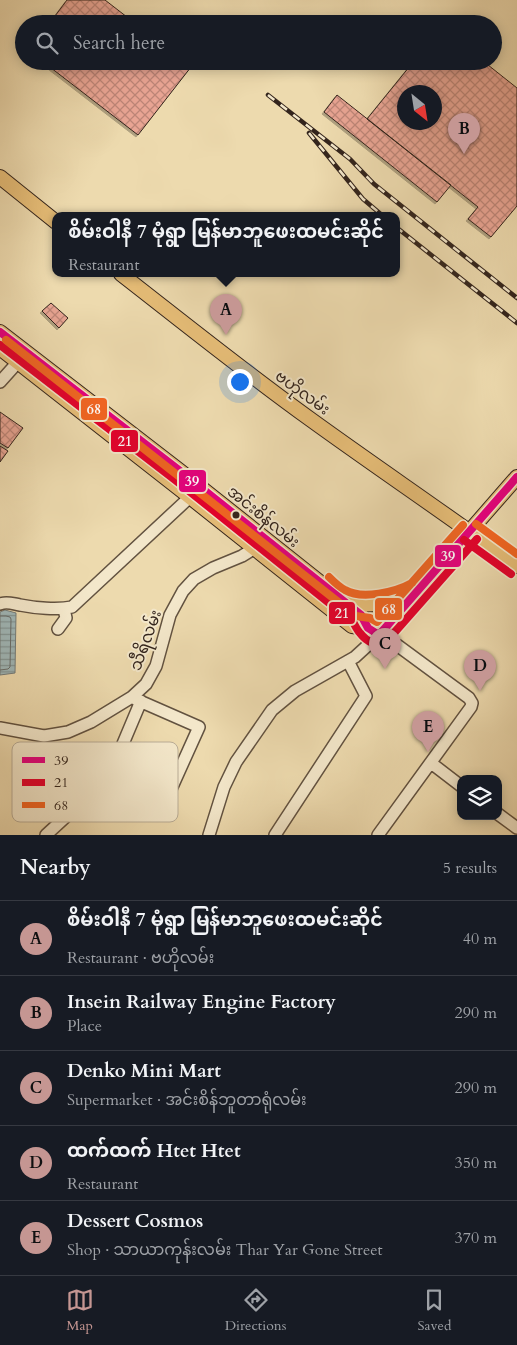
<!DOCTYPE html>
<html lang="en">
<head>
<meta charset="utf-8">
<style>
  :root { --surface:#171b24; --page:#242831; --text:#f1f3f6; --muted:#9ea1a6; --line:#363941; --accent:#c59692 }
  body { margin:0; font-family:Cardo,"Noto Sans Myanmar",serif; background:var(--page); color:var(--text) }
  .controls { position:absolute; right:15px; bottom:15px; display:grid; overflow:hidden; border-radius:10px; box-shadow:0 2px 12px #0003 }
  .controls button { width:45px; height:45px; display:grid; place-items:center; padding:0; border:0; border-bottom:1px solid var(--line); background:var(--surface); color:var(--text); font:25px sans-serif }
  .compass { position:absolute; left:397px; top:85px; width:45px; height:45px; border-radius:50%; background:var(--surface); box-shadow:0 2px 12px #0003; rotate:150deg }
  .you { position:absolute; left:239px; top:381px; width:18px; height:18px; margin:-12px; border:4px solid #fff; border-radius:50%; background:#1a73e8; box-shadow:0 0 0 8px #1a73e833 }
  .badge { display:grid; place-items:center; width:32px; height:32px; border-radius:50%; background:var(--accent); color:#111; font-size:16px; font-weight:700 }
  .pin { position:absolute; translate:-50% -41px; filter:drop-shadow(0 1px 2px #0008) }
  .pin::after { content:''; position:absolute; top:26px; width:18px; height:15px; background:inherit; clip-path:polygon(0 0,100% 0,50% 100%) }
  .popup { position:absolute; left:52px; top:212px; width:348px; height:65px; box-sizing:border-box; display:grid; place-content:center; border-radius:10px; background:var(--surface); filter:drop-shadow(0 1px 4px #0005); font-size:16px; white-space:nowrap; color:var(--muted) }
  .popup b { font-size:19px; color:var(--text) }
  .popup::after { content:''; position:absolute; left:50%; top:100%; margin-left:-10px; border:10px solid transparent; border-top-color:var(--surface) }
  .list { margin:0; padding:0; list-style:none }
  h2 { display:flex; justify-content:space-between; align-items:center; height:65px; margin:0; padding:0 20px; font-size:21px }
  h2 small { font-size:16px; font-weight:400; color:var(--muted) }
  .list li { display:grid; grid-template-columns:32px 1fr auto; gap:15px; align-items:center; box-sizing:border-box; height:75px; padding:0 20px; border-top:1px solid var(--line) }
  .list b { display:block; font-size:19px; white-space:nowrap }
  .list p { margin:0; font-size:16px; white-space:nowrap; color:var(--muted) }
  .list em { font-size:16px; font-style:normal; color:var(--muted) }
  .icon { flex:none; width:28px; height:28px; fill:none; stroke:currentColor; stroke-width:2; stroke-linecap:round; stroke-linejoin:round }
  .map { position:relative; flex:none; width:517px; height:835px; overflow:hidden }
  .search { position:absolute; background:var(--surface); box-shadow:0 2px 12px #0003; left:15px; right:15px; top:15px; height:55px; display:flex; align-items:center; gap:12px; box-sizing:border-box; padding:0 18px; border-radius:28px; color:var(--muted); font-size:19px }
  .sheet { height:440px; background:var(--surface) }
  nav { display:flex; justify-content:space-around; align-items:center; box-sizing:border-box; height:70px; border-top:1px solid var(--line); background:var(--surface); font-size:14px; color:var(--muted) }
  nav a { display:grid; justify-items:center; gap:2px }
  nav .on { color:var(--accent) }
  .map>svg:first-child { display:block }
  .water { fill:url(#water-rules); stroke:#747c79 }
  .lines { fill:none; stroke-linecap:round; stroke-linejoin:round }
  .shore { stroke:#6a6e6a; stroke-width:1 }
  .building { fill:url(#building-cross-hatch); stroke:#33241c; fill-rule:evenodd; filter:url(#shadow) }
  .minor-casing { stroke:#625240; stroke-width:14 }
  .major-casing { stroke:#33241c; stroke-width:16 }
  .minor { stroke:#f3e7ca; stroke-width:11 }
  .major { stroke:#e6bd77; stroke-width:14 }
  .rail-casing { stroke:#33241c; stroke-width:4.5 }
  .rail { stroke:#f3e7ca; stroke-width:2.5; stroke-dasharray:8; stroke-linecap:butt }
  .bus-1-casing { stroke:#f3e7ca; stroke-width:11 }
  .bus-2-casing { stroke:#f3e7ca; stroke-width:11 }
  .bus-3-casing { stroke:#f3e7ca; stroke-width:11 }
  .bus-1 { stroke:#e5007d; stroke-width:8 }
  .bus-2 { stroke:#e4002b; stroke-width:8 }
  .bus-3 { stroke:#f26522; stroke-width:8 }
  .bus-dot { fill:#33241c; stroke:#f3e7ca; stroke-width:2 }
  .labels { text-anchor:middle; stroke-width:4; stroke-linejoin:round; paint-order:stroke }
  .street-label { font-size:16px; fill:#33241c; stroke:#f3e7ca }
  .key { fill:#f3e7ca; stroke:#b9ac96; stroke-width:1 }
  .key-label { font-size:14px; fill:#33241c }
  .line-badge { stroke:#f3e7ca; stroke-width:2 }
  .badge-label { font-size:14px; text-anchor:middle; font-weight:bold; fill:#fff }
</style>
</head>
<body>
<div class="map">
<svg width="517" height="835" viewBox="0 0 517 835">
  <defs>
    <pattern id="water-rules" width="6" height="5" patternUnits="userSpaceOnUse" patternTransform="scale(1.25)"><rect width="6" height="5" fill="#a0b7b7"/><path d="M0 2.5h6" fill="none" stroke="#839594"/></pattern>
    <pattern id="building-cross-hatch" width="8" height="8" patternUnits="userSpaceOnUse" patternTransform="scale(1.25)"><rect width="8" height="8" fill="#e8a493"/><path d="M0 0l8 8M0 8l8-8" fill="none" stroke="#bd8577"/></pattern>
    <filter id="shadow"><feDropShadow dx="-2" dy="2" stdDeviation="0" flood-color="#0004"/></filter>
  </defs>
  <rect width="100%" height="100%" fill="#eddaae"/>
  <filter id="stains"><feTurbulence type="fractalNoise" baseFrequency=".004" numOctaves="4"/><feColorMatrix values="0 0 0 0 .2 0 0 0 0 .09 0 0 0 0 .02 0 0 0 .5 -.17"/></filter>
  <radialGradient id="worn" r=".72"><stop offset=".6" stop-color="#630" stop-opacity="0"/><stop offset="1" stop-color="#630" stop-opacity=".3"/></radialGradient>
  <path class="water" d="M 5,610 L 16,613 L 15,673 L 0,675 L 0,612 Z"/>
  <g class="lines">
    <path class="shore" d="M 0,616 L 6,616 L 10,617 L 11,619 L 10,667 L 8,669 L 0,670"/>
  </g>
  <path class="building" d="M 67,0 L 105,0 L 136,24 L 49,24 Z
    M 42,61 L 184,61 L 191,67 L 138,135 Z
    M 414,61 L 483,61 L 517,88 L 517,206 L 491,237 L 468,219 L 478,207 L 367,119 ZM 404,92 L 434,92 L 434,122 L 404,122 Z
    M 337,95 L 451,185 L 437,202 L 324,112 Z
    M 51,303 L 68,318 L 59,328 L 42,311 Z
    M 0,412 L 23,428 L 8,448 L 0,443 Z
    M 0,446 L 8,451 L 0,462 Z"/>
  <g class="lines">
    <defs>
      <path id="minor" d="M 0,382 L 18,362
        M 0,604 C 7,601 13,604 20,605 C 35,608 57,610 72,607 L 190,497
        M 58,629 L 66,618 L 64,609
        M 135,699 L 199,727 L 167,798
        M 0,728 L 44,736 L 68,732 L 91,722 L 132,697 L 146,684 L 156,666 L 170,615 L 183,591 L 194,579 L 213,568 L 242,556 L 250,551 L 257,542
        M 431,763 L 461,786
        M 498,814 L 517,828
        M 46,835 L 109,777 L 141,701
        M 209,835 L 224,787 L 236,762 L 272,710 L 295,691 L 355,657 L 379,635 L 397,645 L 469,698 L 472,703 L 471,707 L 378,835
        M 275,835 L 366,696 L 348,661"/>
      <path id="major" d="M 0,177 L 56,222
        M 121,274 C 184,323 246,373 310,419 C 379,469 449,516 517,566
        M 0,332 L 180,471 L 361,615 L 368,628
        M 0,348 L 190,497 L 352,626 L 368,628 L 379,635 L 517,477
        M 346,601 C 368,610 394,600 415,593"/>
    </defs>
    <use href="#minor" class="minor-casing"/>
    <use href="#major" class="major-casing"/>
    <use href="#minor" class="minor"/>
    <use href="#major" class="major"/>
    <defs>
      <path id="rail" d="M 268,95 L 350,159 L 374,184 L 517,298
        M 309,133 L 363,199 L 383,216
        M 396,227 L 517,323"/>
    </defs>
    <use href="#rail" class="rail-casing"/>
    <use href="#rail" class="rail"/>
    <defs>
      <path id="bus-1" d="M 0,332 L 180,471 L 361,615 L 368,628 L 379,635
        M 379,635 L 517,477"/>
      <path id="bus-2" d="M 0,345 L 174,479 L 353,622 C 355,625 357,630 360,633 C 366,641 378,648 386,642 L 477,539
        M 464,540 L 511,574"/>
      <path id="bus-3" d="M 6,340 L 356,616 L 370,618 L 377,622 L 463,525
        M 476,524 L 517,554
        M 329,577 C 334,582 339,587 345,590 C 362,600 396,592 412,583"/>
    </defs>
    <use href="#bus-1" class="bus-1-casing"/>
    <use href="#bus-2" class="bus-2-casing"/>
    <use href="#bus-3" class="bus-3-casing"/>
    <use href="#bus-1" class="bus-1"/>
    <use href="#bus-2" class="bus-2"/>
    <use href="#bus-3" class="bus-3"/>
  </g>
  <circle class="bus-dot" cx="236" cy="515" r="4.5"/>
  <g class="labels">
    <g class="street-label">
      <text transform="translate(303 392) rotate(36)" y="6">ဗဟိုလမ်း</text>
      <text transform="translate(264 516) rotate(39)" y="6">အင်းစိန်လမ်း</text>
      <text transform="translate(145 640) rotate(-70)" y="6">သီရိလမ်း</text>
    </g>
  </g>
  <rect x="12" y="742" width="166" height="80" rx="8" class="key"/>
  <rect x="22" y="757" width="23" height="6" fill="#e5007d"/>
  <rect x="22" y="779" width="23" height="7" fill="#e4002b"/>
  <rect x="22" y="802" width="23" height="6" fill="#f26522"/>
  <g class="key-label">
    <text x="54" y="765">39</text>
    <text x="54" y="787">21</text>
    <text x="54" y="810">68</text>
  </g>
  <g class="line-badge">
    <rect x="80" y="397" width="28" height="24" rx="5" fill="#f26522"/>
    <rect x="110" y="429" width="29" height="24" rx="5" fill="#e4002b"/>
    <rect x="178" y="469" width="29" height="24" rx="5" fill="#e5007d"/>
    <rect x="434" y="544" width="28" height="24" rx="5" fill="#e5007d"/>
    <rect x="374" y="597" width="29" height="24" rx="5" fill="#f26522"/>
    <rect x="328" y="601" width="28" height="24" rx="5" fill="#e4002b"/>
  </g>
  <g class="badge-label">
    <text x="94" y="414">68</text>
    <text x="125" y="446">21</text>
    <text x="192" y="486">39</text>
    <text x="448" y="561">39</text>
    <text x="389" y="614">68</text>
    <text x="342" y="618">21</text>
  </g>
  <rect width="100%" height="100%" filter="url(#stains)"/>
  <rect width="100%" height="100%" fill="url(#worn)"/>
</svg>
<div class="controls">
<button><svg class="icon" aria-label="layers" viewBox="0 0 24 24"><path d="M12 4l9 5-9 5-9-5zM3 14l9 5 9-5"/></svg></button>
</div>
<svg class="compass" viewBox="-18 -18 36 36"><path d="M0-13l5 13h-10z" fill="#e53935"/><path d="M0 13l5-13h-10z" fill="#9ea1a6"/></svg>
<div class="you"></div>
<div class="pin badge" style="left:226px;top:335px">A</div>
<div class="popup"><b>စိမ်းဝါနီ 7 မုံရွာ မြန်မာဘူဖေးထမင်းဆိုင်</b>Restaurant</div>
<div class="pin badge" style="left:464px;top:154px">B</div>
<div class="pin badge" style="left:385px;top:669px">C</div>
<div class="pin badge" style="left:480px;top:691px">D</div>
<div class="pin badge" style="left:428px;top:752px">E</div>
<div class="search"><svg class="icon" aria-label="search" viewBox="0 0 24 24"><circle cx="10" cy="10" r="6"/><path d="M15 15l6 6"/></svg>Search here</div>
</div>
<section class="sheet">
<h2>Nearby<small>5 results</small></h2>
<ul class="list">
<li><span class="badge">A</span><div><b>စိမ်းဝါနီ 7 မုံရွာ မြန်မာဘူဖေးထမင်းဆိုင်</b><p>Restaurant · ဗဟိုလမ်း</p></div><em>40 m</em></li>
<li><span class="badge">B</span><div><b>Insein Railway Engine Factory</b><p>Place</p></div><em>290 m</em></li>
<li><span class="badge">C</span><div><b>Denko Mini Mart</b><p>Supermarket · အင်းစိန်ဘူတာရုံလမ်း</p></div><em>290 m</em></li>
<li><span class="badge">D</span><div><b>ထက်ထက် Htet Htet</b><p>Restaurant</p></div><em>350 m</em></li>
<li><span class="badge">E</span><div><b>Dessert Cosmos</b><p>Shop · သာယာကုန်းလမ်း Thar Yar Gone Street</p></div><em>370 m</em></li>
</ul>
</section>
<nav>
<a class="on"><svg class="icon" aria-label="map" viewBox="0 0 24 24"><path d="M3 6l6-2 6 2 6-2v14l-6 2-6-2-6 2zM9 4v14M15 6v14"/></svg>Map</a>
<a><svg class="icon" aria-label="directions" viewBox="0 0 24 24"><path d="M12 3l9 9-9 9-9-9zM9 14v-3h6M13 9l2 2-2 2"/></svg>Directions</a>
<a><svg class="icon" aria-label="saved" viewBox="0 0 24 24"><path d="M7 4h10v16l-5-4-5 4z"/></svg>Saved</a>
</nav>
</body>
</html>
